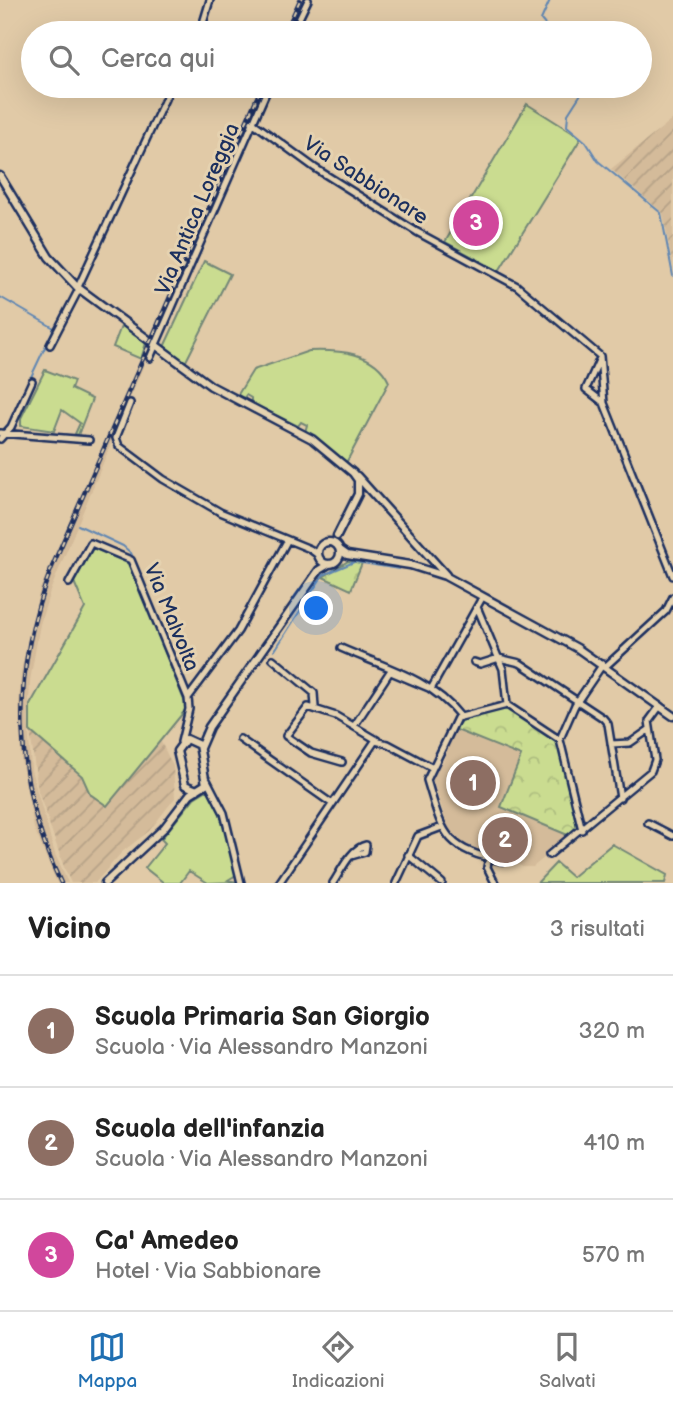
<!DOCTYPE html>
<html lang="it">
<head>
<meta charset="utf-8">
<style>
  :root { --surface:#fff; --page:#f6f6f6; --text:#222; --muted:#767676; --line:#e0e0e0; --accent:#1f6fb2 }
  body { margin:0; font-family:"Balsamiq Sans",sans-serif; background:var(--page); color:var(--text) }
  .you { position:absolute; left:317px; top:609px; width:24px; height:24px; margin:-18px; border:5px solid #fff; border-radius:50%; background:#1a73e8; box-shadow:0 0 0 10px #1a73e833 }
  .badge { display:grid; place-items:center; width:46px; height:46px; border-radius:50%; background:var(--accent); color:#fff; font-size:23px; font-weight:700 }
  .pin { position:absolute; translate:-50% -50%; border:4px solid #fff; box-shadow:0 2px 7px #0006 }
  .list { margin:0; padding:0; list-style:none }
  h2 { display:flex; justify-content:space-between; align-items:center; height:91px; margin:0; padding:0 28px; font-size:30px }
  h2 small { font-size:23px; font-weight:400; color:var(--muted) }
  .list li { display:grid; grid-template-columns:46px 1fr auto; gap:21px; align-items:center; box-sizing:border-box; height:112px; padding:0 28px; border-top:2px solid var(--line) }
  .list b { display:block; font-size:26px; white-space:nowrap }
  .list p { margin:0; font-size:23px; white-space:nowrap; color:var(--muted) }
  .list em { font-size:23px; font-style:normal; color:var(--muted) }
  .icon { flex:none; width:38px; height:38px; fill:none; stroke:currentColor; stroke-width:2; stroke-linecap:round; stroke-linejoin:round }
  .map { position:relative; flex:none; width:673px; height:883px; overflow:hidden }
  .search { position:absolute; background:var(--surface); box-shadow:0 7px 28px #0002; left:21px; right:21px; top:21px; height:77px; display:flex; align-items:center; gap:18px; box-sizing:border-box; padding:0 24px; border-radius:38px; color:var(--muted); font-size:26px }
  .sheet { height:427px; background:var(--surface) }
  nav { display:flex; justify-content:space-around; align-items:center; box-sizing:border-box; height:98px; border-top:2px solid var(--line); background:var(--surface); font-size:19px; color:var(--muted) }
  nav a { display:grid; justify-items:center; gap:4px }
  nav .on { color:var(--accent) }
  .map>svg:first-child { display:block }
  .built { fill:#d4bb9a }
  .industrial { fill:url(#industrial-furrows) }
  .green { fill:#cadc90; stroke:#728677; stroke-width:2 }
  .park { fill:url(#park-crowns); stroke:#728677; stroke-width:2 }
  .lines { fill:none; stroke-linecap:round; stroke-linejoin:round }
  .stream { stroke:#6187b3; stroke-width:2 }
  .minor-casing { stroke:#1b2f5e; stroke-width:10 }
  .tertiary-casing { stroke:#1b2f5e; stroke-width:11 }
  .minor { stroke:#e5d2b0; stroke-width:5 }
  .tertiary { stroke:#e5d2b0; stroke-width:6 }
  .rail-casing { stroke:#1b2f5e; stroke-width:4.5 }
  .rail { stroke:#e5d2b0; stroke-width:2; stroke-dasharray:5; stroke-linecap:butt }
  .labels { text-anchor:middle; stroke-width:6; stroke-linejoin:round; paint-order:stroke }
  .street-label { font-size:21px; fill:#1b2f5e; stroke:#e5d2b0 }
</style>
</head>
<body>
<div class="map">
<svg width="673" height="883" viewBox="0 0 673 883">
  <defs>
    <pattern id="industrial-furrows" width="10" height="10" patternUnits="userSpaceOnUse" patternTransform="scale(1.75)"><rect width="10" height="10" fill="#d4bb9a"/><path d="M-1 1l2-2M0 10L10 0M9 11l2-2" fill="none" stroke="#b5a187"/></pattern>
    <pattern id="park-crowns" width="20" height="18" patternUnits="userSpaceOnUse" patternTransform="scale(1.75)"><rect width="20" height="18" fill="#cadc90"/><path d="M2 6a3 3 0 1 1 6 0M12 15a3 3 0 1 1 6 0" fill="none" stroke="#adbd7f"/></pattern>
  </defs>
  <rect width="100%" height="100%" fill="#e1caa7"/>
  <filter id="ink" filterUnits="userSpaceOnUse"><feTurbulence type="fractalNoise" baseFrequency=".0143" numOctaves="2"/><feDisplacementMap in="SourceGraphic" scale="14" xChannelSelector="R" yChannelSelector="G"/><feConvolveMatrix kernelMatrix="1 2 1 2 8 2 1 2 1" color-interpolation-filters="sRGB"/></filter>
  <g filter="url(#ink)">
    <path class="built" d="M 260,86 L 266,86 L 154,340 L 150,337 Z
      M 148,343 L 152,345 L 50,591 L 40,624 L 30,681 L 28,720 L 31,770 L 55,854 L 68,883 L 57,883 L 34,828 L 21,760 L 19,704 L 21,671 L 40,589 Z
      M 454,729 L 521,756 L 501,807 L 570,836 L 533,867 L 523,867 L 482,847 L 475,848 L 457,840 L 449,831 L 432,777 L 438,762 L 442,764 L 447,752 L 445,750 Z"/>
    <path class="industrial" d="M 673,119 L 673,266 L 663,213 L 611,169 Z
      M 30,731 L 82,776 L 90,794 L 107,806 L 160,740 L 173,766 L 175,798 L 149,831 L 122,852 L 95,883 L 71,883 L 65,870 L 38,791 Z"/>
    <path class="green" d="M 527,104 L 581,138 L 499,271 L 445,242 Z
      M 204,261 L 230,274 L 185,363 L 164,347 Z
      M 122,324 L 146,343 L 141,359 L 113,347 Z
      M 309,351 C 338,350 375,351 389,382 L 346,463 L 305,432 L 307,425 L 301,422 L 298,426 L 251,403 L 251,398 L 246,395 L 243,399 L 237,396 L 253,370 Z
      M 45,370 L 74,381 L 71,389 L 92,399 L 78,435 L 75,434 L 80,423 L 62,410 L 54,431 L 21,426 L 21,418 Z
      M 93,548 L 130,564 L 187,708 L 107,806 L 90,794 L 82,776 L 30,731 L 30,705 L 85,608 L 74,582 Z
      M 207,790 L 218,799 L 236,875 L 228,880 L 237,882 L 208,883 L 189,871 L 180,883 L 164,883 L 145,868 L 165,843 L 161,839 L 194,798 Z
      M 612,844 L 667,875 L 665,883 L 537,883 L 556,863 L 572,877 Z"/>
    <path class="park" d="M 348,561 L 362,563 L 351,590 L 323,577 Z
      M 506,708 L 545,732 L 561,747 L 577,828 L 570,836 L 501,807 L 521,756 L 454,729 L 463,719 Z"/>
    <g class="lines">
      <path class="stream" d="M 550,0 L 541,20 L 552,33
        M 586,86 L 568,114 L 567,126 L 586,142 L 598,161 L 661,213 L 673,276
        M 0,297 L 54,328 L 30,379
        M 11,418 L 25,391
        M 78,525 L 123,546 L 131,553 L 172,651
        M 356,562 L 399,569
        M 306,583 L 312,573
        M 275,650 L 323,575 L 354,562
        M 201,733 L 211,719"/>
      <defs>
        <path id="minor" d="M 200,33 L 210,0
          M 292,33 L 308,0
          M 252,122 L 315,168 L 417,232 L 517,286 L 600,356 L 604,403 L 673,576
          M 78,287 L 171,86
          M 50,345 L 79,289
          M 150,358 L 269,86
          M 600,358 L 586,389 L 604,403
          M 130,403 L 116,438 L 119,446 L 163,479 L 220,512 L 310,549 L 318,555
          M 0,433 L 89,440
          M 0,439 L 11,427 L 32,381
          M 69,583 L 91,543 L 131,560 L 188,698 L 189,709 L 181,742
          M 477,607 L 503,669 L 507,705
          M 341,648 C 384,667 430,678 460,716
          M 273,659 L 314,693 L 315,707
          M 474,662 L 480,664 L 499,658 L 520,663 L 603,718 L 608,724 L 620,798
          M 606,666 L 666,611 L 673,597
          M 393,673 L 431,689
          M 431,689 L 482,598
          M 188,698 L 238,631 L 287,541
          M 354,726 L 391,670
          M 240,739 L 331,803
          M 560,739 L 575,705 L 603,664
          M 611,744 L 630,743 L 650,729
          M 342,762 L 311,753 L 286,736 L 308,707 L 336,716 L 377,740
          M 207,780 L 224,813 L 241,883
          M 648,823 L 673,836
          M 408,855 L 442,883
          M 549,855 L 651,771 L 655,760 L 649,721 L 660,706
          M 489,858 L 487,867 L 495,883
          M 503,861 C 443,849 443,833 427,780 L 457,718 L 507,705 L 560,740 L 582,830
          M 279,883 L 375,741 L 388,744 L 431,767
          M 333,883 C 341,871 351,848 366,845 L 365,852 L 351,856
          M 396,883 L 418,836 L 442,827"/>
        <path id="tertiary" d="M 0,176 L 49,257 L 77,287 L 211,386 L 312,439 L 353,473 L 358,480 L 358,494 L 337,536
          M 357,476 L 446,575
          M318 553a11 11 0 1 1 22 0a11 11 0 1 1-22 0Z
          M 340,550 L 347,555 L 410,565 L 445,576 L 577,648 L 673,716
          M 200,748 L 209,727 L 319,570 L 329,564
          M 105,883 L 164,828 L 190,794 L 206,784 L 199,745 L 186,739 L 177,751 L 185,785 L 197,790"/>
      </defs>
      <use href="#minor" class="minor-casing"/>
      <use href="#tertiary" class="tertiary-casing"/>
      <use href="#minor" class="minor"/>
      <use href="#tertiary" class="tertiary"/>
      <defs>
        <path id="rail" d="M 285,33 L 300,0
          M 61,883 C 12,781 10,672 52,567 L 262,86"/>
      </defs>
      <use href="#rail" class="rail-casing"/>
      <use href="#rail" class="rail"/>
    </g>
  </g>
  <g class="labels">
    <g class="street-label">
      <text transform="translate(366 180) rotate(33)" y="7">Via Sabbionare</text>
      <text transform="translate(197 209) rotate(-67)" y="7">Via Antica Loreggia</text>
      <text transform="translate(172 617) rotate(68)" y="7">Via Malvolta</text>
    </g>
  </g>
</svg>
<div class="you"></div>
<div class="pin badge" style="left:473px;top:783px;background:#8d6e63">1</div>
<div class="pin badge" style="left:505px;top:840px;background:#8d6e63">2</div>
<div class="pin badge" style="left:476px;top:223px;background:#d1479c">3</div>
<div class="search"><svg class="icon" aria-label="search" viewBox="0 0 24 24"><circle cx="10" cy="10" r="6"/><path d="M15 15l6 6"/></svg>Cerca qui</div>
</div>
<section class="sheet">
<h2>Vicino<small>3 risultati</small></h2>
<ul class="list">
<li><span class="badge" style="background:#8d6e63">1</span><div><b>Scuola Primaria San Giorgio</b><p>Scuola · Via Alessandro Manzoni</p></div><em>320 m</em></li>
<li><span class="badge" style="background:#8d6e63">2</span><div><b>Scuola dell'infanzia</b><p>Scuola · Via Alessandro Manzoni</p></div><em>410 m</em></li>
<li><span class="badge" style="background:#d1479c">3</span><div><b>Ca' Amedeo</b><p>Hotel · Via Sabbionare</p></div><em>570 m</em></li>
</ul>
</section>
<nav>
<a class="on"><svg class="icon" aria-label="map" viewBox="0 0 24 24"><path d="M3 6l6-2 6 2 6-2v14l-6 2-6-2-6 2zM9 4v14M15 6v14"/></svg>Mappa</a>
<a><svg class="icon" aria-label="directions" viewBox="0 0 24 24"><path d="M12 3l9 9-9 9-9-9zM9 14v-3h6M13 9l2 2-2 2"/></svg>Indicazioni</a>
<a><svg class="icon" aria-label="saved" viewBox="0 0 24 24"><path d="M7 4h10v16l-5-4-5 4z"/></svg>Salvati</a>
</nav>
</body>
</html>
